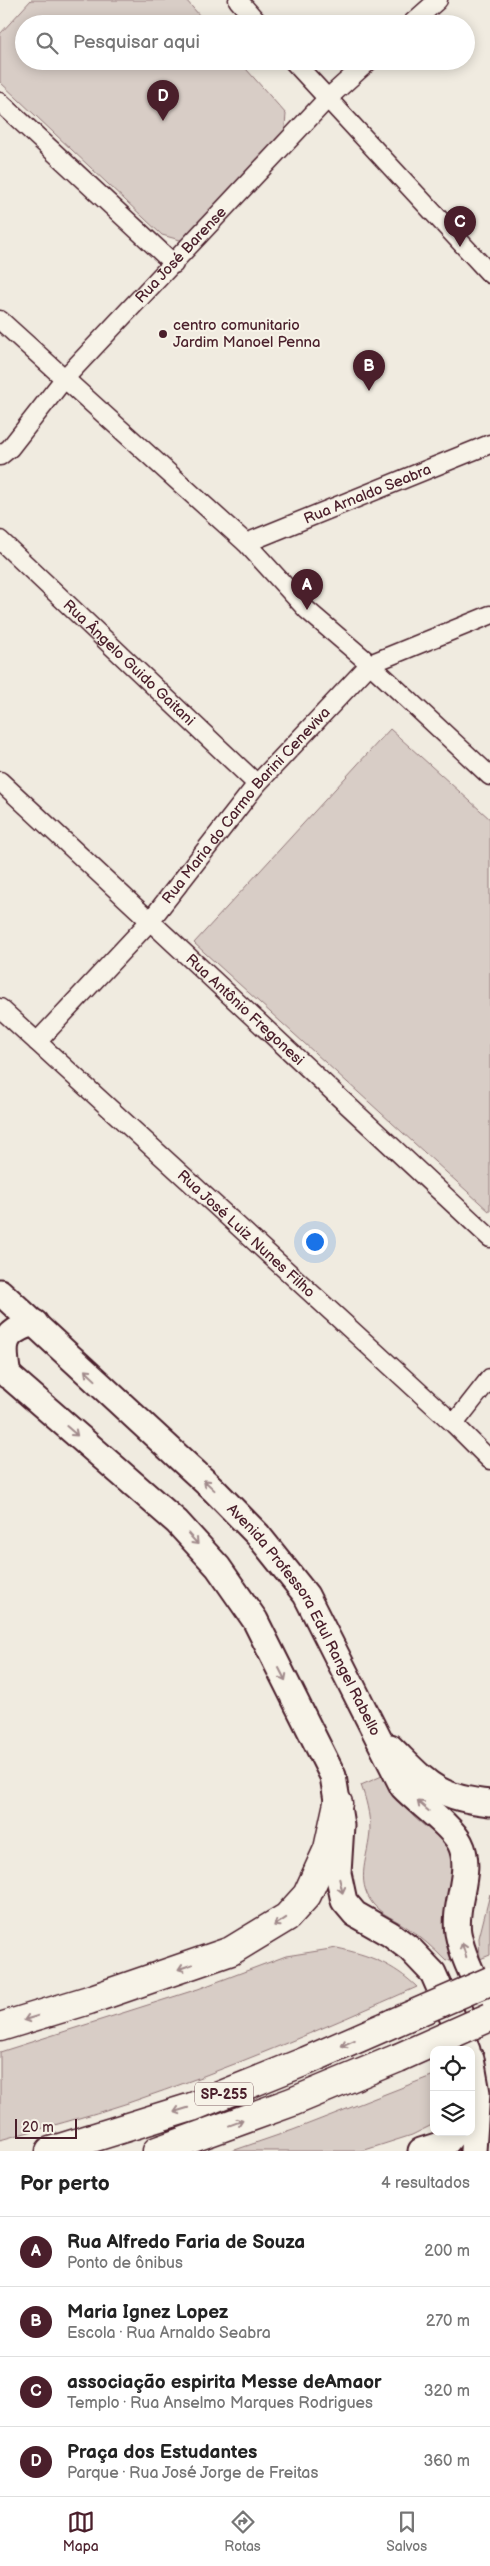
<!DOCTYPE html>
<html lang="pt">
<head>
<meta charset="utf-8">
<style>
  :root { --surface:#fff; --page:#f2f2f2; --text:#222; --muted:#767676; --line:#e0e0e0; --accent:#4a1f2b }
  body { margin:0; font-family:"Balsamiq Sans",sans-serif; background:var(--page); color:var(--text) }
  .controls { position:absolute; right:15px; bottom:15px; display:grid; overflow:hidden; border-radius:10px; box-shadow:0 2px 12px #0003 }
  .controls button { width:45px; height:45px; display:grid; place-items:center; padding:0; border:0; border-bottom:1px solid var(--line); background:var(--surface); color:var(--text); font:25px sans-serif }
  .scale { position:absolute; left:15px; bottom:12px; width:62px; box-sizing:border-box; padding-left:5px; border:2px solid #4a1f2b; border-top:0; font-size:14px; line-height:18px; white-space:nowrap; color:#4a1f2b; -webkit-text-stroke:4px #f7f3e8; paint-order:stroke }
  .you { position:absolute; left:314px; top:1241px; width:18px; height:18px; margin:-12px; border:4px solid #fff; border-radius:50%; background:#1a73e8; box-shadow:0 0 0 8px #1a73e833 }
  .badge { display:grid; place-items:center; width:32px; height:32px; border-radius:50%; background:var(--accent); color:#fff; font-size:16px; font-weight:700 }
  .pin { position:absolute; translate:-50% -41px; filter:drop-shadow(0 1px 2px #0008) }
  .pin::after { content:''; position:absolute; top:26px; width:18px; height:15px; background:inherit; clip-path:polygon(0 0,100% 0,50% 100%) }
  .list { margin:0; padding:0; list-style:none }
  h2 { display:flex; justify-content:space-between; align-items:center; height:65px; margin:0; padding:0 20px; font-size:21px }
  h2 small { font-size:16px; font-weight:400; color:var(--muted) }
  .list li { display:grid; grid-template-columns:32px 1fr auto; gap:15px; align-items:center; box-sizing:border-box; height:70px; padding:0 20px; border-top:1px solid var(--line) }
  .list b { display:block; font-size:19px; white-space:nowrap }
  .list p { margin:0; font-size:16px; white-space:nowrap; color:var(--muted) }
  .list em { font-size:16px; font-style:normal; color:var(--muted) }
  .icon { flex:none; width:28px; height:28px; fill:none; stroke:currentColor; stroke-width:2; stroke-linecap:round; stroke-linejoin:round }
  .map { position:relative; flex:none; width:490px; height:2151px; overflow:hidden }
  .search { position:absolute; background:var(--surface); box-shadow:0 2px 12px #0003; left:15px; right:15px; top:15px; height:55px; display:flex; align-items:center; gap:12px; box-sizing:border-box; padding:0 18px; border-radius:28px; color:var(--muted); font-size:19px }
  .sheet { height:345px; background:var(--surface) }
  nav { display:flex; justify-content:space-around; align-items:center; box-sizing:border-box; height:70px; border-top:1px solid var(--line); background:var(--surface); font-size:14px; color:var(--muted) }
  nav a { display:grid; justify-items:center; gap:2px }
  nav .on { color:var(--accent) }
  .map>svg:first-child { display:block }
  .green { fill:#d8cdc6; stroke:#917678 }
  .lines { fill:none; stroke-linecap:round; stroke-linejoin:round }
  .street-casing { stroke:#4a1f2b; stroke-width:21 }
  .secondary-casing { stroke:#4a1f2b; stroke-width:29 }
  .highway-casing { stroke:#4a1f2b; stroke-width:31 }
  .street { stroke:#f7f3e8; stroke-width:18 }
  .secondary { stroke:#f7f3e8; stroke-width:25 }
  .highway { stroke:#f7f3e8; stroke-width:28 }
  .highway-bridge-casing { stroke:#4a1f2b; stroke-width:31; stroke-linecap:butt }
  .highway-bridge { stroke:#f7f3e8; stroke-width:28 }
  .oneway { stroke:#a0898a }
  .poi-dot { fill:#4a1f2b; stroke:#f7f3e8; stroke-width:2 }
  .labels { text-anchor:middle; stroke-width:4; stroke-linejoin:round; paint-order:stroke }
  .shield { fill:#f7f3e8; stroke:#7e5f64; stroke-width:1 }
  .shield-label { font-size:14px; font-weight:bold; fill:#4a1f2b }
  .street-label { font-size:15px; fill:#4a1f2b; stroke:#f7f3e8 }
  .poi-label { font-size:15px; fill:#4a1f2b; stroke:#f7f3e8; text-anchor:start }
</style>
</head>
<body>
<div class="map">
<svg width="490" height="2151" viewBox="0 0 490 2151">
  <rect width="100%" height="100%" fill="#f0ebe0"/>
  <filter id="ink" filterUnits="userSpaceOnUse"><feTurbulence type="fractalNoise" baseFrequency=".02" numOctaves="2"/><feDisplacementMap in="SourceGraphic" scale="10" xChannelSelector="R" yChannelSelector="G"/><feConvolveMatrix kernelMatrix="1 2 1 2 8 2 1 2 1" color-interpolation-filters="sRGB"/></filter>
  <g filter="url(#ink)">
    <path class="green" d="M 31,0 L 186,0 L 207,24 L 24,24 L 24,61 L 239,61 L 286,114 L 284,138 L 193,236 L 180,240 L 162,235 L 0,82 L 0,34 Z
      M 390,729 L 490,819 L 490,1212 L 194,943 Z
      M 382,1776 C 392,1791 402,1805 414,1817 C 427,1829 442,1837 452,1852 L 458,1957 L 446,1961 C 434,1949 422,1938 408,1928 C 397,1920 382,1915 373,1904 C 354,1879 369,1857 370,1830 C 370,1814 366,1799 361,1785 Z
      M 490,1894 L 490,1955 L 480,1959 L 479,1938 Z
      M 337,1948 C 369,1955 393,1964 417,1987 C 322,2029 226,2070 128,2103 C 86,2117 43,2128 0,2140 L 0,2052 L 198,1989 L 286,1956 Z
      M 434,2075 L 434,2124 L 412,2135 L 362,2151 L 232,2151 L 293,2130 Z"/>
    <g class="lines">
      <defs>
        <g id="street">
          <path d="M 238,0 L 259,24"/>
          <path d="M 411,24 L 438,0"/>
          <path d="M 293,61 L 490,274"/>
          <path d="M 0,102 L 174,264"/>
          <path d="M 0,320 L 246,543 L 307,610 L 370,664 L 490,776"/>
          <path id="s1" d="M 0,456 L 10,448 L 64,379 L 327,99 L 369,61"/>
          <path id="s2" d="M 0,540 L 257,784"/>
          <path id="s3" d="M 246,543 L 490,444"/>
          <path id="s4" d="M 0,781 L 490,1238"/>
          <path id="s5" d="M 0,1008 L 454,1424 L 490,1460"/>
          <path id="s6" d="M 37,1042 L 150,921 L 257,784 L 370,664 L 490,615"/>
          <path d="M 454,1424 L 490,1378"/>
        </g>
        <g id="secondary">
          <path id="s7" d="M 0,1292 L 213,1489 L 258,1535 L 306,1595 L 403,1787 C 418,1803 450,1824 460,1843 C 474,1870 453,1904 458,1933 C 463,1960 479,1987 490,2011"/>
          <path d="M 0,1368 L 177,1522 L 218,1567 L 255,1620 L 333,1776 L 341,1825 L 338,1873 L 344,1901 L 355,1914 L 390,1934 L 410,1949 L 433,1973 L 467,2050"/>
          <path d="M 8,1376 C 3,1346 0,1332 35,1323"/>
          <path d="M 390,1747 C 428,1784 435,1797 490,1803"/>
          <path d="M 471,2059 L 477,2093 L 473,2151"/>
          <path d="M 421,2151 L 446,2143 L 455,2132"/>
        </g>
        <path id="highway" d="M 0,2027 L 89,2000 L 231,1951 L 287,1917 L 307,1895 L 328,1849 L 338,1803
          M 50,2151 L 192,2107 L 306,2061 L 393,2023
          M 157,2151 L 292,2102 L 398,2058"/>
      </defs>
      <use href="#street" class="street-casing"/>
      <use href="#secondary" class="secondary-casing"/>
      <use href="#highway" class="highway-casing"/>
      <use href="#street" class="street"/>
      <use href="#secondary" class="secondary"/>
      <use href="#highway" class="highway"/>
      <defs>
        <path id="highway-bridge" d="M 393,2023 L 490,1981
          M 398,2058 L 490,2017"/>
      </defs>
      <use href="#highway-bridge" class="highway-bridge-casing"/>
      <use href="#highway-bridge" class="highway-bridge"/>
    </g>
    <defs><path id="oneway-shaft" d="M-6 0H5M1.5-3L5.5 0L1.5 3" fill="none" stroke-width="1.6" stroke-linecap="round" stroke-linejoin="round" transform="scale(1.25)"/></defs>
    <g class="oneway">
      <use href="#oneway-shaft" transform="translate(90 1375) rotate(-137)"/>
      <use href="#oneway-shaft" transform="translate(72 1431) rotate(41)"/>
      <use href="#oneway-shaft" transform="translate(209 1485) rotate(-137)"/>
      <use href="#oneway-shaft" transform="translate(193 1539) rotate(48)"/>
      <use href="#oneway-shaft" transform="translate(282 1674) rotate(63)"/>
      <use href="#oneway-shaft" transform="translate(423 1806) rotate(-139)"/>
      <use href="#oneway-shaft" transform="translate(341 1886) rotate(77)"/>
      <use href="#oneway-shaft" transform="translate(280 1922) rotate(146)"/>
      <use href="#oneway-shaft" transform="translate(464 1950) rotate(-108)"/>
      <use href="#oneway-shaft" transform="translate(185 1967) rotate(161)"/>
      <use href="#oneway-shaft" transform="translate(31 2018) rotate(163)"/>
      <use href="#oneway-shaft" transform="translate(348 2043) rotate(156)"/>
      <use href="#oneway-shaft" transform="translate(181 2110) rotate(163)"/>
      <use href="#oneway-shaft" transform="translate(236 2123) rotate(-20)"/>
    </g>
  </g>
  <circle class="poi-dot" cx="163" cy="334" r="5"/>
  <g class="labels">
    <rect class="shield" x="195" y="2082.5" width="58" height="23" rx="4"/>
    <g class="shield-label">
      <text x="224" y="2099">SP-255</text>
    </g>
    <g class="street-label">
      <text dy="5" stroke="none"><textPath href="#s1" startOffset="271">Rua José Barense</textPath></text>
      <text dy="5" stroke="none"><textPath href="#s3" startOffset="131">Rua Arnaldo Seabra</textPath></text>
      <text dy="5" stroke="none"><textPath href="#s2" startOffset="178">Rua Ângelo Guido Gaitani</textPath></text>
      <text dy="5" stroke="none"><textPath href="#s6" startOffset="316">Rua Maria do Carmo Barini Ceneviva</textPath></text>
      <text dy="5" stroke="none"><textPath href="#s4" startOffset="335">Rua Antônio Fregonesi</textPath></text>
      <text dy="5" stroke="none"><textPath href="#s5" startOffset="334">Rua José Luiz Nunes Filho</textPath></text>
      <text dy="5" stroke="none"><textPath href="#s7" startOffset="451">Avenida Professora Edul Rangel Rabello</textPath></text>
    </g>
    <g class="poi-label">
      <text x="173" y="330">centro comunitario<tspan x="173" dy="17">Jardim Manoel Penna</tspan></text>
    </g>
  </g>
</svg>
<div class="controls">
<button><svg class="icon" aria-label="locate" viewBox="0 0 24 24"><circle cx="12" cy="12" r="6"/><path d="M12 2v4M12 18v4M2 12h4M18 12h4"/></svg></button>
<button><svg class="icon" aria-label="layers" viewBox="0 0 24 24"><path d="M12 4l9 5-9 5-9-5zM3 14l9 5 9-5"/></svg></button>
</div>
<div class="scale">20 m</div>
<div class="you"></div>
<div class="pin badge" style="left:307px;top:610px">A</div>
<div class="pin badge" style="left:369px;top:391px">B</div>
<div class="pin badge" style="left:460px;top:247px">C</div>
<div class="pin badge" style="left:163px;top:121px">D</div>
<div class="search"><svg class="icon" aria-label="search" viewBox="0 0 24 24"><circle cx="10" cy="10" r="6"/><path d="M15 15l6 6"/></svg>Pesquisar aqui</div>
</div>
<section class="sheet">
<h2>Por perto<small>4 resultados</small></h2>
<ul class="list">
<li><span class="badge">A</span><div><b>Rua Alfredo Faria de Souza</b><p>Ponto de ônibus</p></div><em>200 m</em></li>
<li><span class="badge">B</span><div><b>Maria Ignez Lopez</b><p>Escola · Rua Arnaldo Seabra</p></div><em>270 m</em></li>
<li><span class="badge">C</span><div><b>associação espirita Messe deAmaor</b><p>Templo · Rua Anselmo Marques Rodrigues</p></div><em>320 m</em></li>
<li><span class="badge">D</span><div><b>Praça dos Estudantes</b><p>Parque · Rua José Jorge de Freitas</p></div><em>360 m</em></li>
</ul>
</section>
<nav>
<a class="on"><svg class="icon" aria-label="map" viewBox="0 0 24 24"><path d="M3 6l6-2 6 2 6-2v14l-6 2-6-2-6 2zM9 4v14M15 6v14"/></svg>Mapa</a>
<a><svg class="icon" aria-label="directions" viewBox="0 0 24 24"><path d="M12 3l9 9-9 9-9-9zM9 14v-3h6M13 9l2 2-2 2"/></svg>Rotas</a>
<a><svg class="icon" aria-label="saved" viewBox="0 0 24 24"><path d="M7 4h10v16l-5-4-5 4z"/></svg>Salvos</a>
</nav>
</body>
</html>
